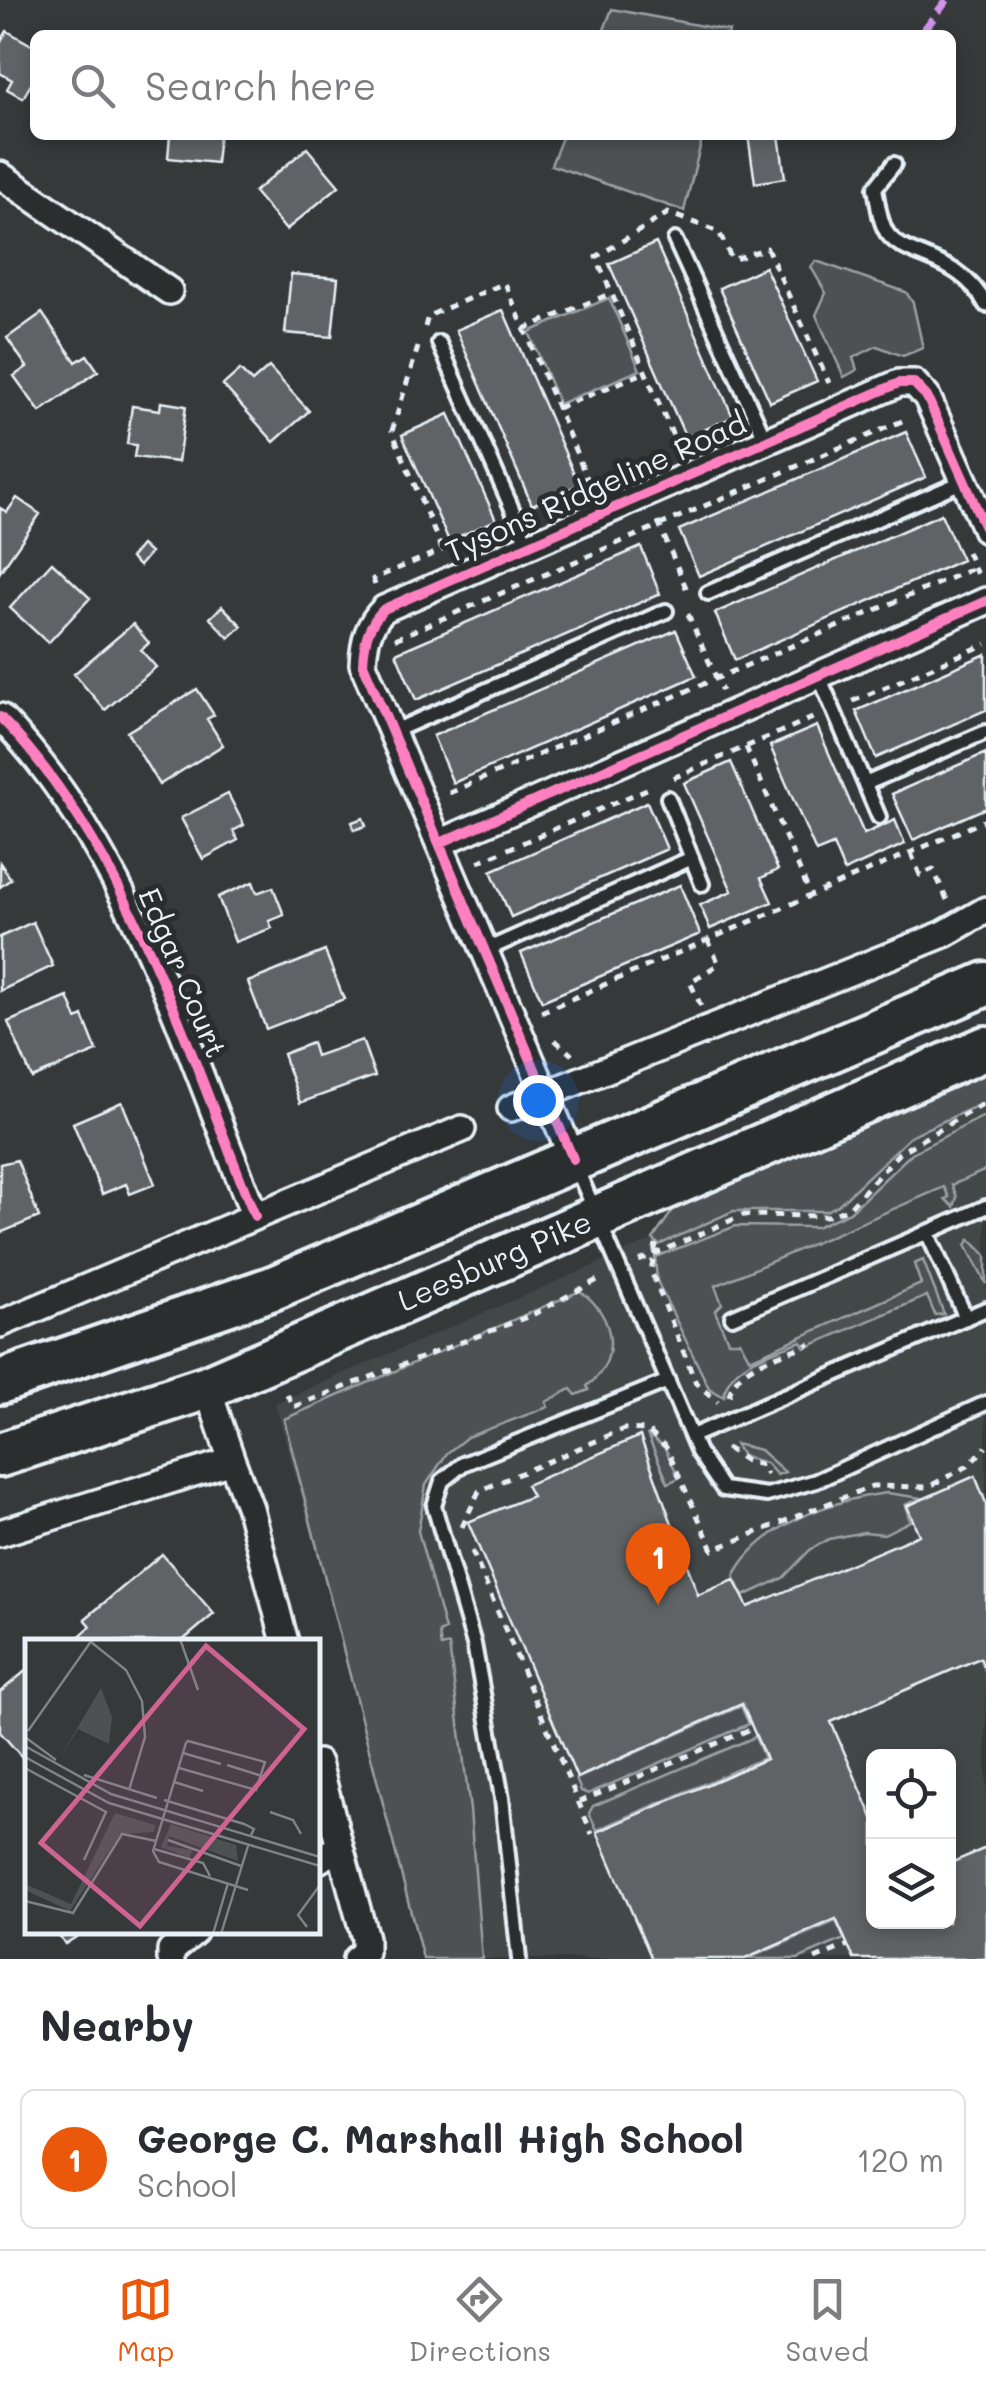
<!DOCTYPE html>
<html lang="en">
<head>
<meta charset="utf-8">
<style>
  :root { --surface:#fff; --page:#f2f2f3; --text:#2b2b33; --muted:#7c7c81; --line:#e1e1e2; --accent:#ea580c }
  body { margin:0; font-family:Mali,sans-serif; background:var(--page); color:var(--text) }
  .controls { position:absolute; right:30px; bottom:30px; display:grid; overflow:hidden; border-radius:15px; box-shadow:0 5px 15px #0003 }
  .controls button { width:90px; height:90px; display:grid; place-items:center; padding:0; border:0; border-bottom:2px solid var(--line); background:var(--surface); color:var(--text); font:50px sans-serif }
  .you { position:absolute; left:538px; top:1100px; width:35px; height:35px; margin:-25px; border:8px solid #fff; border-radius:50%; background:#1a73e8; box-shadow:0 0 0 15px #1a73e833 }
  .badge { display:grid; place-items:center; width:65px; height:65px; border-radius:50%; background:var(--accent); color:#fff; font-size:32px; font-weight:700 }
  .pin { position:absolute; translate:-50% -82px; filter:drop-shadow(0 2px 5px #0008) }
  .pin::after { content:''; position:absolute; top:52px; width:35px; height:30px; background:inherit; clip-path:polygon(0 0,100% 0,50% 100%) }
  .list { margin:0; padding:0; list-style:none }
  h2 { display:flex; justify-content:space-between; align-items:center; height:130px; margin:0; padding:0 40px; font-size:42px }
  h2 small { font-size:32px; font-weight:400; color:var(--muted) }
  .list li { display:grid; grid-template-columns:65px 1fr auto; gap:30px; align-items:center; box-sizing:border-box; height:140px; margin:0 20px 20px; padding:0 20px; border:2px solid var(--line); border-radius:15px }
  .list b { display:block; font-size:38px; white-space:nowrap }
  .list p { margin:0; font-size:32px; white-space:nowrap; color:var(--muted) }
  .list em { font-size:32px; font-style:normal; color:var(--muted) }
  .icon { flex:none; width:55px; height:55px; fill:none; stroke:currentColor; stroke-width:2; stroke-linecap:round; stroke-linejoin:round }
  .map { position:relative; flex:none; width:986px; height:1959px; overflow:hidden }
  .search { position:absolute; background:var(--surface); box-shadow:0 5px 15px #0003; left:30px; right:30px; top:30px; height:110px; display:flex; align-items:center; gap:25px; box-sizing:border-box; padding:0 35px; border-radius:15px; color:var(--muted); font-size:38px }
  .sheet { height:290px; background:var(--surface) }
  nav { display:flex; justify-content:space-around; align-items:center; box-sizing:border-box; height:140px; border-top:2px solid var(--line); background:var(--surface); font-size:28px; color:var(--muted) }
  nav a { display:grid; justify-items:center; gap:5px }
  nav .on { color:var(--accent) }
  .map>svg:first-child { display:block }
  .built { fill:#424647; fill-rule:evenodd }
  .green { fill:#4d5152; stroke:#9aa1a5; stroke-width:2.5 }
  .building { fill:#5f6365; stroke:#e8f1f8; stroke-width:2.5 }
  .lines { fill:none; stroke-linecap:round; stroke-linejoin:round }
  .lane-casing { stroke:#e8f1f8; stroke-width:20 }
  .street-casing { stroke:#e8f1f8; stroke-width:32 }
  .primary-casing { stroke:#e8f1f8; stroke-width:50 }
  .path { stroke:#e8f1f8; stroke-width:5; stroke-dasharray:8 8; stroke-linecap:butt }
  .lane { stroke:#2a2d2e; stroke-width:12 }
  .street { stroke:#2a2d2e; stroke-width:25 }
  .primary { stroke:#2a2d2e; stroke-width:42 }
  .quiet { stroke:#d193ec; stroke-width:8; stroke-dasharray:15 8; stroke-linecap:butt }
  .cycleway-casing { stroke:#2a2d2e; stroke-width:16 }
  .cycleway { stroke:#ff80c0; stroke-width:10 }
  .labels { text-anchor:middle; stroke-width:10; stroke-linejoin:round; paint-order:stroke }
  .street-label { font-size:30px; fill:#e8f1f8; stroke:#2a2d2e }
  .inset-road { fill:none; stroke:#7d8386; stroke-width:2.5 }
  .view { fill:#cf6492; fill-opacity:0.15; stroke:#cf6492; stroke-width:5 }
  .inset-edge { fill:none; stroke:#e8f1f8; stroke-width:5 }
</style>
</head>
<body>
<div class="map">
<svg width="986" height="1959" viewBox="0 0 986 1959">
  <rect width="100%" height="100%" fill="#35393a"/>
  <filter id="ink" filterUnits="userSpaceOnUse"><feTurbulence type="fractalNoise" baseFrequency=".01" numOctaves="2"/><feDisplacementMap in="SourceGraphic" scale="20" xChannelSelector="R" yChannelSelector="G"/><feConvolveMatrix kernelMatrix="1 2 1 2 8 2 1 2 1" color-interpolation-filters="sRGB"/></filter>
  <g filter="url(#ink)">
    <path class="built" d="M 986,1096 L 986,1959 L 430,1959 L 275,1403 ZM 874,1756 L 948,1756 L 948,1922 L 874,1922 Z"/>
    <path class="green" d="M 612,9 L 729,31 L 728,35 L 602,35 Z
      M 563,135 L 703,135 L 684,211 L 551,165 Z
      M 816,261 L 906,292 L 913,303 L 923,348 L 903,356 L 877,346 L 853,358 L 857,370 L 844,377 L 816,315 L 826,293 L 811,267 Z
      M 609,298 L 640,370 L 559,404 L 529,332 Z
      M 986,1072 L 986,1102 L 912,1135 L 838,1205 L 826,1211 L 733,1211 L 659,1245 L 653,1239 L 673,1210 L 693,1198 Z
      M 986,1115 L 986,1170 L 952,1185 L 957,1197 L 954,1207 L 945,1199 L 949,1197 L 944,1187 L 715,1286 L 722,1304 L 715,1311 L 728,1341 L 740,1341 L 750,1359 L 921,1284 L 914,1264 L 923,1260 L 944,1314 L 935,1315 L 927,1296 L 805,1348 L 801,1341 C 773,1353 727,1362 724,1397 L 709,1388 L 657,1281 L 655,1257 L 736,1226 L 816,1227 L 850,1212 L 912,1153 Z
      M 970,1239 L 986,1255 L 986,1284 L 966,1245 Z
      M 580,1291 C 615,1315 622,1360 587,1386 L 589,1390 L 576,1395 L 571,1389 L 546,1402 L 548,1407 L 467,1437 L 447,1453 L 426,1485 L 418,1531 L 445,1630 L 439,1633 L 441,1647 L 449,1645 L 470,1810 L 482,1959 L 423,1959 L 284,1419 Z
      M 647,1434 L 665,1448 L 679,1478 L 668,1483 Z
      M 735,1444 L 760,1450 L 785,1472 L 777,1475 L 766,1463 L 742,1456 Z
      M 887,1493 L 922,1498 L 905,1505 L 910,1521 L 884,1534 L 864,1532 L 829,1539 L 810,1550 L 783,1578 L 744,1596 L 734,1576 C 761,1524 832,1500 887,1493 Z
      M 741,1706 L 749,1724 L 588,1794 L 581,1791 L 576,1779 Z
      M 755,1737 L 764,1758 L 597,1830 L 589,1813 L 593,1806 Z
      M 836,1921 L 844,1939 L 798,1959 L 747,1959 Z"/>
    <path class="building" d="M 7,31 L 35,47 L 35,77 L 23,98 L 7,89 L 12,80 L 0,73 L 0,43 Z
      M 170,135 L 219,135 L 216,163 L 168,158 Z
      M 748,135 L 779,135 L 785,178 L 755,183 Z
      M 307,148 L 339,186 L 286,230 L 254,192 Z
      M 656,243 L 733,417 L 686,438 L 609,264 Z
      M 765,267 L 817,381 L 770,402 L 719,288 Z
      M 291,274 L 338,278 L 332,337 L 285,333 Z
      M 503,310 L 579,485 L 532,505 L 456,330 Z
      M 42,313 L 76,362 L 87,355 L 98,371 L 40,412 L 14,376 L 27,367 L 7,338 Z
      M 269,367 L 309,411 L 274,442 L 223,385 L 240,370 L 252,382 Z
      M 161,402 L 186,406 L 178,462 L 134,457 L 136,445 L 127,444 L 132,406 L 160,410 Z
      M 449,414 L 496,520 L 449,541 L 402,435 Z
      M 906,432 L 926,477 L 699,576 L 679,530 Z
      M 17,498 L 40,514 L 0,572 L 0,508 L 7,512 Z
      M 941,514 L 962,560 L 735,660 L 715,613 Z
      M 141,545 L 150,553 L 139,566 L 130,558 Z
      M 641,547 L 660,594 L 416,700 L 396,653 Z
      M 52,562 L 90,598 L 48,643 L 10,608 Z
      M 222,606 L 242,626 L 229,638 L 210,618 Z
      M 133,624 L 149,643 L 141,650 L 156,667 L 105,710 L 74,674 Z
      M 676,630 L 696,676 L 453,783 L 433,736 Z
      M 986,654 L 986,710 L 876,758 L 856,711 Z
      M 197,689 L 214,715 L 207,719 L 223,745 L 159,785 L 127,732 Z
      M 817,726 L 864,834 L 895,820 L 905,844 L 844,871 L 833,845 L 816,852 L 770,746 Z
      M 986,753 L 986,808 L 913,840 L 892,794 Z
      M 731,762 L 778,870 L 761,878 L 772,902 L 710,929 L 700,905 L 732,891 L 684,783 Z
      M 228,794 L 244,825 L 233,831 L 238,840 L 203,859 L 181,818 Z
      M 647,802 L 667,849 L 511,917 L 491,871 Z
      M 363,818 L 366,826 L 354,830 L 352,822 Z
      M 0,863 L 11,879 L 0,887 Z
      M 253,882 L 257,893 L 273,887 L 284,915 L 269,921 L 272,928 L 235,942 L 218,897 Z
      M 680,885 L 700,934 L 542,1001 L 521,953 Z
      M 33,922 L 53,966 L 0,991 L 0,937 Z
      M 325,951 L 344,999 L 266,1029 L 248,982 Z
      M 68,997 L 77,1019 L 83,1016 L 97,1051 L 32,1078 L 8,1022 Z
      M 362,1040 L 375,1076 L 300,1103 L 283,1054 L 312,1043 L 316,1056 Z
      M 122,1102 L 155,1184 L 130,1194 L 126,1184 L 102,1194 L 73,1123 Z
      M 17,1160 L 39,1217 L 0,1233 L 0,1164 Z
      M 640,1436 L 698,1595 L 734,1580 L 748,1607 L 919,1535 L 907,1506 L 975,1476 L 986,1503 L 986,1672 L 980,1658 L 831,1722 L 874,1820 L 874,1922 L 948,1922 L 948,1864 L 986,1848 L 986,1959 L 854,1959 L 836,1919 L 745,1959 L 652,1959 L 597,1832 L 766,1759 L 742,1704 L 577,1778 L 468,1522 L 532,1496 L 526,1485 Z
      M 162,1554 L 214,1614 L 181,1642 L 73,1642 L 91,1626 L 85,1619 Z
      M 28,1669 L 28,1764 L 0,1732 L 0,1692 Z
      M 57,1932 L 84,1932 L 65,1944 Z"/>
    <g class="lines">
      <defs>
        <path id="lane" d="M 894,164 L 875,188 C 878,203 879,220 887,233 C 907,261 960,254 986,305
          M 675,240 L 766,441
          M 439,343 L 528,545
          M 708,593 L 964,481
          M 819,676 L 879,817
          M 392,732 L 666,611
          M 865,784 L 986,732
          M 668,798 L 702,884
          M 486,950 L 692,858
          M 576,1167 L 698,1452 L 723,1489 L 767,1495 L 816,1481 L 986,1403
          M 927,1232 L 966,1318
          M 732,1317 L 986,1207
          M 692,1436 L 986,1309
          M 519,1959 L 502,1798 L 474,1644 L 434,1506 L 442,1481 L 463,1464 L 668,1381"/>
        <path id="street" d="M 0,175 L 169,291
          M 0,717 C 128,847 187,1050 255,1216
          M 440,843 L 986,601
          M 511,1108 L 944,934 L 986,910
          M 573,1159 L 363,664 C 364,641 368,625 384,609 L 899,383 L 914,383 L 927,397 L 986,530
          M 0,1324 L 462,1129
          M 207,1387 L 232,1461
          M 0,1533 L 232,1461 L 250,1508 L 285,1642
          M 318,1763 L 340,1847
          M 318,1860 L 340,1847 L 365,1938 L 365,1952 L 356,1959
          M 171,1959 L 171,1951 L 194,1932"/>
        <g id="primary">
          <path d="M 0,1382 L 273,1288 L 986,984"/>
          <path id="s1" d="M 0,1455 L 207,1387 L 986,1048"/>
        </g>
      </defs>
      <use href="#lane" class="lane-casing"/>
      <use href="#street" class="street-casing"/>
      <use href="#primary" class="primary-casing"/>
      <path class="path" d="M 924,35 L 924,30
        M 425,327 L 428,316 L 505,283 L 591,488
        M 524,329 L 612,293
        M 418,347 L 392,431 L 442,550
        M 558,408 L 646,372
        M 679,450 L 596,257 L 668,213 L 719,232 L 732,260 L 767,248 L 829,383
        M 658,522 L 687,590
        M 967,552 L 979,579
        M 375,585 L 373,579 L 454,545
        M 688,614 L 722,691
        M 395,639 L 909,418
        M 853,701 L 986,644
        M 746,747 L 811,896
        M 673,778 L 815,717
        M 449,793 L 974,568
        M 911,853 L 920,875 L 933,869 L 949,904
        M 478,862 L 649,788
        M 701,1006 L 690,982 L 719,964 L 708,940
        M 541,1012 L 986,820
        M 555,1040 L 572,1055
        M 656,1244 L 651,1271 L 696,1383 L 718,1402
        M 639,1261 L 743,1215 L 827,1216 L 848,1209 L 899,1153 L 986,1102
        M 287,1394 L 293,1407 L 532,1315 L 601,1278
        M 729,1396 C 736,1363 780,1356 810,1344
        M 726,1448 L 746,1461 L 762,1465 L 767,1475
        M 462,1527 L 479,1491 L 624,1429 L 647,1430 L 666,1447 L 713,1550 L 872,1486 L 928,1487 L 968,1466 L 986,1447
        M 472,1551 L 592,1834
        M 579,1802 L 753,1728
        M 815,1959 L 848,1945"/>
      <use href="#lane" class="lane"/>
      <use href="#street" class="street"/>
      <use href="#primary" class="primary"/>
      <path class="quiet" d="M 924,30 L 947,0"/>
      <defs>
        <path id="cycleway" d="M 0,717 C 128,847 187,1050 255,1216
          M 440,843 L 986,601
          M 573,1159 L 363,664 C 364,641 368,625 384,609 L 899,383 L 914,383 L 927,397 L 986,530"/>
      </defs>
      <use href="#cycleway" class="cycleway-casing"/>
      <use href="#cycleway" class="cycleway"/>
    </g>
  </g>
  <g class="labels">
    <g class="street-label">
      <text transform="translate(596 488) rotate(-24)" y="10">Tysons Ridgeline Road</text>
      <text transform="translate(182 973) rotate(67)" y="10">Edgar Court</text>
      <text dy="10" stroke="none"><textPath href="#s1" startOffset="532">Leesburg Pike</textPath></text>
    </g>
  </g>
  <g transform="translate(25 1639)">
    <rect width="295" height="295" fill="#35393a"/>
    <path d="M 76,49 L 87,78 L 84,105 L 53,90 L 35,118 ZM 90,174 L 130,186 L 129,193 L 95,195 L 45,272 L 0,251 L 0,245 L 46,265 ZM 146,185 L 211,206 L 213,222 L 144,197 L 142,207 L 167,211 L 165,219 L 136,208 Z" fill="#4d5152"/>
    <path class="inset-road" d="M 155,0 L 173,51M 66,3 L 101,31 L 117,62 L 120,98 L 104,151M 3,92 L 67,1M 0,98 L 31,121M 0,107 L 86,155 L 295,218M 158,114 L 196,125M 0,118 L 84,164 L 295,227M 202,126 L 237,137M 0,129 L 81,173 L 59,221M 154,129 L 231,151 L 240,123 L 163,102 L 161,104 L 128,212 L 134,223 L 223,251M 59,136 L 132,159M 149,143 L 178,152M 139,161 L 219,185 L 229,190 L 226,196M 245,173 L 268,181 L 276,195M 143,201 L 216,227M 129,210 L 178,224 L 185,237M 0,262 L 48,274 L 97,195 L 131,202M 282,288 L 273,276 L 295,246M 188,295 L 203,244M 196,295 L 223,207"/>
    <path class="view" d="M 181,7 L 279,90 L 115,287 L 16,204 Z"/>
    <rect width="295" height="295" class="inset-edge"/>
  </g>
</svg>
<div class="controls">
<button><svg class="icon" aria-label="locate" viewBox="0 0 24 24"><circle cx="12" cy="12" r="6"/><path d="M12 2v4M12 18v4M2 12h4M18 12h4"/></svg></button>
<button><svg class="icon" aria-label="layers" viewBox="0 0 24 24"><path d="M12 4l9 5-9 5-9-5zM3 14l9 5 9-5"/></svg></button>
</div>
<div class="you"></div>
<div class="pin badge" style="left:658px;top:1605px">1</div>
<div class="search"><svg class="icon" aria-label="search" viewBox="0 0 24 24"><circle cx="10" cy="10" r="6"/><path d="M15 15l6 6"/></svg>Search here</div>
</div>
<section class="sheet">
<h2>Nearby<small></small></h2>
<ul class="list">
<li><span class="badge">1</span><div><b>George C. Marshall High School</b><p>School</p></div><em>120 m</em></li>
</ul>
</section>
<nav>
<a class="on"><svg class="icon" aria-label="map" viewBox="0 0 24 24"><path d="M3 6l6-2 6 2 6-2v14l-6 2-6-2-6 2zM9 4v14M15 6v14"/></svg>Map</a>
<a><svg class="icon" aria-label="directions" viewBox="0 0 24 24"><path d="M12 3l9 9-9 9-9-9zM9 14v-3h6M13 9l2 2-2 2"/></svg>Directions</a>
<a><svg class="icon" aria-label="saved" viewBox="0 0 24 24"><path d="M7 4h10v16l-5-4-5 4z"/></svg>Saved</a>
</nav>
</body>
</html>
